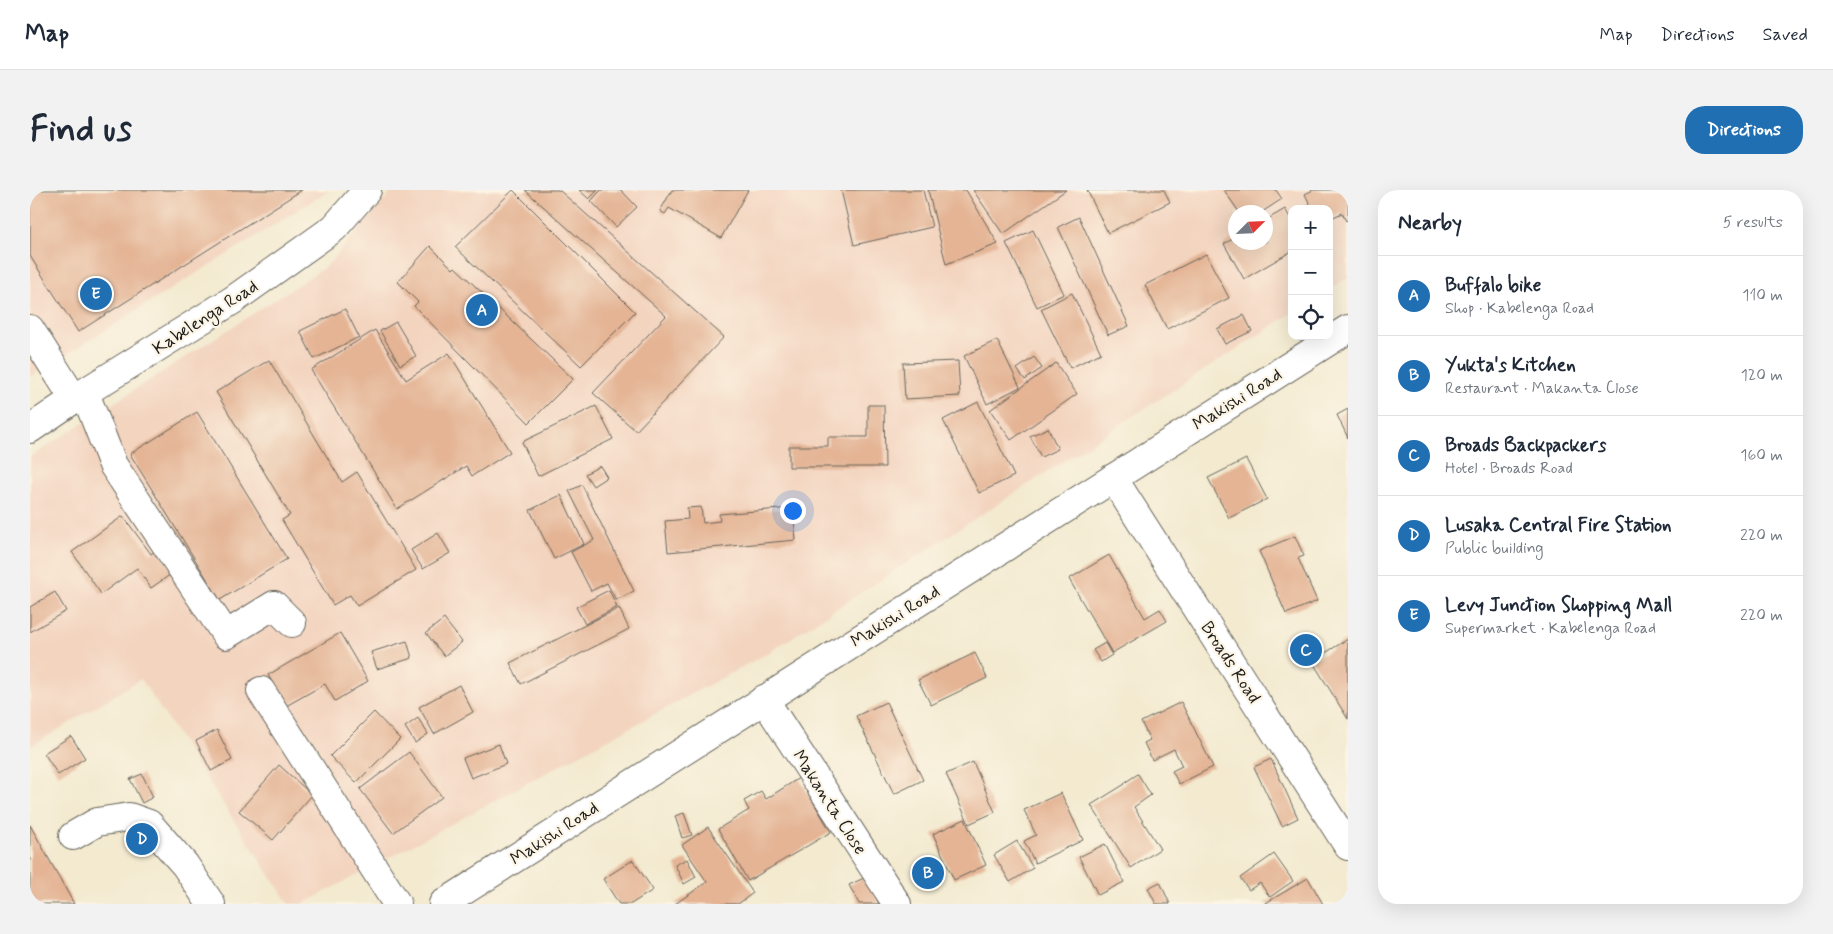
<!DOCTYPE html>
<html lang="en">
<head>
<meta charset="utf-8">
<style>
  :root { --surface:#fff; --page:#f2f2f3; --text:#1f2937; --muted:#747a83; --line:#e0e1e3; --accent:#1f6fb2 }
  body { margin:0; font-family:Mynerve,sans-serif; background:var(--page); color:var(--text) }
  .controls { position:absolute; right:15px; top:15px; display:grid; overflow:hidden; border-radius:10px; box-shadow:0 5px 20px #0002 }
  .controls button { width:45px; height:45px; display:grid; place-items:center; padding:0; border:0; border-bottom:1px solid var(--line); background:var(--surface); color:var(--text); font:25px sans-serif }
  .compass { position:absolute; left:1198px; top:15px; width:45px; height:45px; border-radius:50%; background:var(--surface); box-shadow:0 5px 20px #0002; rotate:66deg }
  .you { position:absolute; left:762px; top:320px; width:18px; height:18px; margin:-12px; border:4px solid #fff; border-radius:50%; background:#1a73e8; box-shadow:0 0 0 8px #1a73e833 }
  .badge { display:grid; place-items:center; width:32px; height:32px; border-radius:50%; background:var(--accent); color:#fff; font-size:16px; font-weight:700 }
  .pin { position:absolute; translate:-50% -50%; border:2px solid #fff; box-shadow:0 1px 5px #0006 }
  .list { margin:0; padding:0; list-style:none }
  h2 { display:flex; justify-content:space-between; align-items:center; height:65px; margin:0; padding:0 20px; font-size:21px }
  h2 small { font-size:16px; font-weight:400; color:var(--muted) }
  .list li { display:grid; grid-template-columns:32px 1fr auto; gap:15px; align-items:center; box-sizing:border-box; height:80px; padding:0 20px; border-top:1px solid var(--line) }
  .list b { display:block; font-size:19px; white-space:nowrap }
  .list p { margin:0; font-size:16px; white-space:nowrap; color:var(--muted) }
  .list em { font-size:16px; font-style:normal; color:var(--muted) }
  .icon { flex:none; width:28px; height:28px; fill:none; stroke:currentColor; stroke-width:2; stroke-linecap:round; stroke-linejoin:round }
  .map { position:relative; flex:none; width:1318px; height:714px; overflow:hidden; border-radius:20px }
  header { display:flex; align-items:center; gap:30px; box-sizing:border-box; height:70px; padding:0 25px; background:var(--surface); border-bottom:1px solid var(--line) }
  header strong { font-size:24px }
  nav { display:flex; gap:28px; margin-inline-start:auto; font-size:18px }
  .intro { display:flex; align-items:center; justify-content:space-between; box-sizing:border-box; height:120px; padding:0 30px }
  h1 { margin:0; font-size:35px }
  .button { padding:12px 22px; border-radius:20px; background:var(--accent); color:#fff; font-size:18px; font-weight:700 }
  main { display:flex; gap:30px; padding:0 30px }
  aside { flex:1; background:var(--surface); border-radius:20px; box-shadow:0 5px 20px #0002 }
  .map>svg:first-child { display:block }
  .built { fill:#f3d4bf; fill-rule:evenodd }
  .building { fill:#e4b494 }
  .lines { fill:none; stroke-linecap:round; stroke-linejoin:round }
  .minor-casing { stroke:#67645b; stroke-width:30 }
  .major-casing { stroke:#67645b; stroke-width:30 }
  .minor { stroke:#fff; stroke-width:28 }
  .major { stroke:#fff; stroke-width:28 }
  .labels { text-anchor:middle; stroke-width:4.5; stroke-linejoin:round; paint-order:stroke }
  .street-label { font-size:18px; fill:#1c1c1c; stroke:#fcf5e5 }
</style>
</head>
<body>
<header>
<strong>Map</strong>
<nav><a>Map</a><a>Directions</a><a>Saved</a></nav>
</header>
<div class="intro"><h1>Find us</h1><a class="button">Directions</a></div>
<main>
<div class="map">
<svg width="1318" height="714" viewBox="0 0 1318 714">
  <rect width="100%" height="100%" fill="#fcf5e5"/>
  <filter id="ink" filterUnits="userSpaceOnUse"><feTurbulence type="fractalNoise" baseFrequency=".02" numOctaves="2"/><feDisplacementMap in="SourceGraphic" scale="10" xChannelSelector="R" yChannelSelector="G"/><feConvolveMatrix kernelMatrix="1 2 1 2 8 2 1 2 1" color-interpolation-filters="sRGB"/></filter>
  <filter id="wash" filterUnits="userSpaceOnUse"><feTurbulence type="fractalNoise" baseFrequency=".0096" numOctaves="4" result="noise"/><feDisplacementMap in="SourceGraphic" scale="20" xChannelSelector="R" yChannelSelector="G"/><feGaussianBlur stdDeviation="1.12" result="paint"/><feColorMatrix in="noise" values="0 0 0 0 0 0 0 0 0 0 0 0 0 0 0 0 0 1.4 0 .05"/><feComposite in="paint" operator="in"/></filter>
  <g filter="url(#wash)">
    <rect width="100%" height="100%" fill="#f3ead0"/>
    <path class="built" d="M 0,0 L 300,0 L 0,187 Z
      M 363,0 L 1318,0 L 1318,88 L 1299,99 L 1299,19 L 1262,19 L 1262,123 L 738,463 L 273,714 L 259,714 L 111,489 L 0,557 L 0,267 L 297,76 ZM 1206,22 L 1236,22 L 1236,52 L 1206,52 Z"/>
    <g id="blocks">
      <path class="building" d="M 0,0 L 272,0 L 48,142 L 0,66 Z
        M 483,0 L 605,122 L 551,176 L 425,57 Z
        M 495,0 L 529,0 L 694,147 L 606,241 L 563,203 L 636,126 Z
        M 549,0 L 568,0 L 559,9 Z
        M 571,0 L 591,0 L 607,17 L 586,37 L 561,11 Z
        M 642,0 L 718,0 L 691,48 L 639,18 L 635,24 L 630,21 Z
        M 811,0 L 893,0 L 902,37 L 824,55 Z
        M 898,0 L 936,0 L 968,54 L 916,74 Z
        M 943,0 L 1036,0 L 973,44 Z
        M 1057,0 L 1134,0 L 1140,12 L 1078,43 Z
        M 1194,0 L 1246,0 L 1252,9 L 1232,22 L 1209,22 Z
        M 1283,0 L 1318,0 L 1318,29 L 1316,31 L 1312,23 L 1299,29 L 1299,19 L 1282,19 L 1275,4 Z
        M 1255,19 L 1262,31 L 1262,61 L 1214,89 L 1194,54 L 1206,47 L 1206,52 L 1236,52 L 1236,30 Z
        M 1049,27 L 1099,136 L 1078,145 L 1028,37 Z
        M 1003,40 L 1034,104 L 1007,117 L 976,53 Z
        M 400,56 L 423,79 L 425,77 L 543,189 L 499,233 L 384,116 L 388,112 L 368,92 Z
        M 1176,64 L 1199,108 L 1137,139 L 1115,95 Z
        M 1042,103 L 1071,163 L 1040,178 L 1011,119 Z
        M 315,119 L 329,147 L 284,169 L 270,141 Z
        M 1214,125 L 1222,141 L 1195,154 L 1187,139 Z
        M 366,132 L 386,166 L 370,175 L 350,141 Z
        M 345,140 L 376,190 L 419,163 L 480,262 L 442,286 L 436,276 L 367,319 L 281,180 Z
        M 967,150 L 990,197 L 957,214 L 934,166 Z
        M 1004,167 L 1012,178 L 995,190 L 987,179 Z
        M 239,170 L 312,292 L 327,282 L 386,380 L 327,416 L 320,405 L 303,415 L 252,330 L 260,325 L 186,202 Z
        M 928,171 L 930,206 L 875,209 L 873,173 Z
        M 1026,173 L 1047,204 L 981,250 L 960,220 Z
        M 948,212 L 984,286 L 949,303 L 913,230 Z
        M 838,215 L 854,215 L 855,277 L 759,277 L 759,256 L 798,256 L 798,247 L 838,247 Z
        M 566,216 L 583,249 L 508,286 L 492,252 Z
        M 1318,219 L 1318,248 L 1307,225 Z
        M 167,222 L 257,369 L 190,410 L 100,264 Z
        M 1018,238 L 1028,259 L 1011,267 L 1000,246 Z
        M 1216,269 L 1237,309 L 1199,328 L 1178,288 Z
        M 570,276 L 577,287 L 563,296 L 555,284 Z
        M 552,295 L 604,401 L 586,410 L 577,393 L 561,401 L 541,362 L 564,350 L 539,301 Z
        M 531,305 L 554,354 L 524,369 L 500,320 Z
        M 671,317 L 673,333 L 690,331 L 689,324 L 763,318 L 766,350 L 638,362 L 635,331 L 658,329 L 657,318 Z
        M 93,326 L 121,364 L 127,359 L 144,382 L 121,398 L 107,378 L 71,404 L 42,362 Z
        M 408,343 L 420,363 L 393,379 L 381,360 Z
        M 1265,346 L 1274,366 L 1268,368 L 1287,411 L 1256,424 L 1229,361 Z
        M 1079,365 L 1115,428 L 1130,419 L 1137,431 L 1082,463 L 1039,389 Z
        M 579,400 L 587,417 L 555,434 L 546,417 Z
        M 25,402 L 36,421 L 0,442 L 0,417 Z
        M 589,418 L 599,439 L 491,494 L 480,473 Z
        M 414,429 L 432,452 L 414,466 L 396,443 Z
        M 310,443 L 338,491 L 305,511 L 295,494 L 256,516 L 238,485 Z
        M 1318,449 L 1318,529 L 1282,471 Z
        M 377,451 L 382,468 L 347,479 L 341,462 Z
        M 1075,453 L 1082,465 L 1071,472 L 1063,460 Z
        M 945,463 L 957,488 L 901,515 L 888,490 Z
        M 429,495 L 443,522 L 404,544 L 389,517 Z
        M 856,512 L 893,590 L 864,604 L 826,526 Z
        M 1151,512 L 1183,577 L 1149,594 L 1142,581 L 1152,576 L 1144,559 L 1122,570 L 1114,553 L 1120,550 L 1111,532 Z
        M 344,522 L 370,549 L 326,593 L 300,566 Z
        M 388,528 L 398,544 L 385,553 L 375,537 Z
        M 187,540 L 202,570 L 181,581 L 166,551 Z
        M 41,546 L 55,568 L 28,585 L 14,563 Z
        M 469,554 L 476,574 L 441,588 L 433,568 Z
        M 379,562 L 412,607 L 363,643 L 330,599 Z
        M 1241,569 L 1268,628 L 1252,636 L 1224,577 Z
        M 943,572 L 965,622 L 939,634 L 916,584 Z
        M 249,575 L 282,605 L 243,650 L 209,621 Z
        M 112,584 L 123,607 L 112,613 L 100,589 Z
        M 1108,584 L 1121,605 L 1104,617 L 1130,659 L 1101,678 L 1061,615 L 1095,594 L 1094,593 Z
        M 769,588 L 801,642 L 718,691 L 688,639 L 719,620 L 714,611 L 731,601 L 736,609 Z
        M 1031,603 L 1053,650 L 1005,673 L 994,651 L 1006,645 L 994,620 Z
        M 654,623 L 662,645 L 652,648 L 645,626 Z
        M 935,629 L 956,675 L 924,690 L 903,644 Z
        M 0,635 L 44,714 L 0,714 Z
        M 678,637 L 723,703 L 708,714 L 645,714 L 677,692 L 652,655 Z
        M 987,651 L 1003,678 L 980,692 L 964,665 Z
        M 1075,654 L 1094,692 L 1068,705 L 1049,667 Z
        M 1244,664 L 1263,691 L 1240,707 L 1230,693 L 1219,700 L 1210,688 Z
        M 657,669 L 666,687 L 654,694 L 645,675 Z
        M 603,670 L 623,700 L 601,714 L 589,714 L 573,689 Z
        M 836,687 L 849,714 L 829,714 L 819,695 Z
        M 1278,688 L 1293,714 L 1234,714 Z
        M 1130,692 L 1140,714 L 1126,714 L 1118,698 Z"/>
    </g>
  </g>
  <g filter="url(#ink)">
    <use href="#blocks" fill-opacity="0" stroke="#67645b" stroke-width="1"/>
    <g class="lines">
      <defs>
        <path id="minor" d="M 0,139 L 44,209
          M 55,203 L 83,275 L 196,445 L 244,415 L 262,433
          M 0,239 L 44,209 L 203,110 L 304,38 L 337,0
          M 1083,288 L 1318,656
          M 231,501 L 367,714
          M 734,509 L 867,714
          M 43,646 L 67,632 L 99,627 L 119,634 L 155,675 L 181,714"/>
        <path id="major" d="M 413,714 L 1318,139"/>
      </defs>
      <use href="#minor" class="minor-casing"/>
      <use href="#major" class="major-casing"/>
      <use href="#minor" class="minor"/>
      <use href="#major" class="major"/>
    </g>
  </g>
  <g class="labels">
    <g class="street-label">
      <text transform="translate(175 127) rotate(-33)" y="6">Kabelenga Road</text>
      <text transform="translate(1207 209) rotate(-32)" y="6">Makishi Road</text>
      <text transform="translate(865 426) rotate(-32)" y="6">Makishi Road</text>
      <text transform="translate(1201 472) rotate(57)" y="6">Broads Road</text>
      <text transform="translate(800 612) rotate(57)" y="6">Makanta Close</text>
      <text transform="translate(524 643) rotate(-33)" y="6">Makishi Road</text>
    </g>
  </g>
</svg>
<div class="controls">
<button>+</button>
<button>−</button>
<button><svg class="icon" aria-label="locate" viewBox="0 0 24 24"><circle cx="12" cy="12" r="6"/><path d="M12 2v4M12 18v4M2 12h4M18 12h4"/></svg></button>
</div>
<svg class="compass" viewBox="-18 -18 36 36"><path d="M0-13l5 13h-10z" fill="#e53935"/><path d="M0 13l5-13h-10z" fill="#747a83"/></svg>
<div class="you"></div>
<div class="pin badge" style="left:452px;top:120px">A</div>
<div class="pin badge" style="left:898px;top:683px">B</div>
<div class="pin badge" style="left:1276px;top:460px">C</div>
<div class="pin badge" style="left:112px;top:649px">D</div>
<div class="pin badge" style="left:66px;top:104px">E</div>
</div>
<aside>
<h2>Nearby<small>5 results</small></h2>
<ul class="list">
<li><span class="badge">A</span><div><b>Buffalo bike</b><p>Shop · Kabelenga Road</p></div><em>110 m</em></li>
<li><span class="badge">B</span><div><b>Yukta's Kitchen</b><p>Restaurant · Makanta Close</p></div><em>120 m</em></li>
<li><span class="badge">C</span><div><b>Broads Backpackers</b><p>Hotel · Broads Road</p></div><em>160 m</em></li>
<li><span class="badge">D</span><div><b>Lusaka Central Fire Station</b><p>Public building</p></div><em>220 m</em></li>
<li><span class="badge">E</span><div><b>Levy Junction Shopping Mall</b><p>Supermarket · Kabelenga Road</p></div><em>220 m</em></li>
</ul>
</aside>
</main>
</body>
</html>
